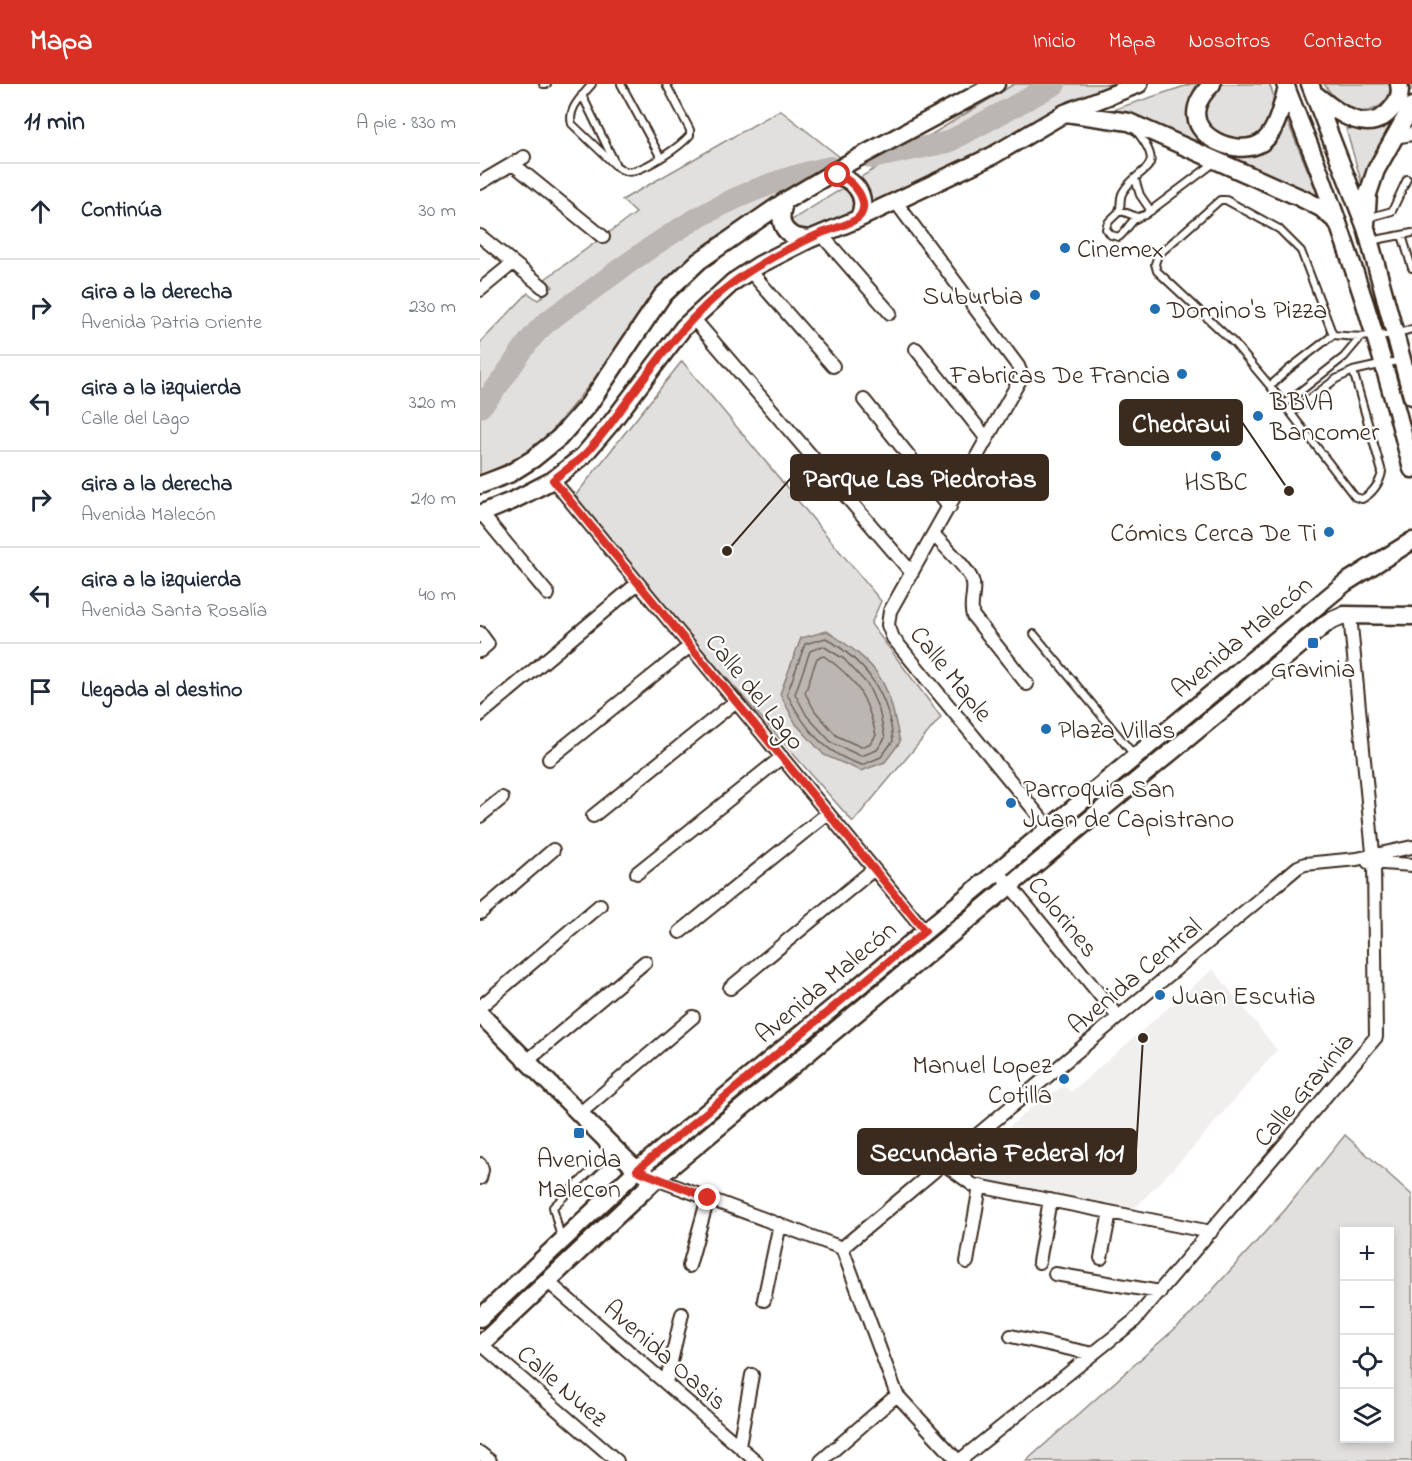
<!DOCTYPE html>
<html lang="es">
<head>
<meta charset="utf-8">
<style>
  :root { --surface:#fff; --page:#f6f6f7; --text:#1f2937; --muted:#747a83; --line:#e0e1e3; --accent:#d93025 }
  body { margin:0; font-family:"Indie Flower",sans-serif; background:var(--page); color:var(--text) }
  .controls { position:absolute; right:18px; bottom:18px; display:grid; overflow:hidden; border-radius:0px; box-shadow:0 3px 9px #0003 }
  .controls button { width:54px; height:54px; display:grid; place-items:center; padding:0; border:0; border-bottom:2px solid var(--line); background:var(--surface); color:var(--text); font:30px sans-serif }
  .stop { position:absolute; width:18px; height:18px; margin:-14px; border:4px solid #d93025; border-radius:50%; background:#fff }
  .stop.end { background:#d93025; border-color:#fff; box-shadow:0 2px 6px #0008 }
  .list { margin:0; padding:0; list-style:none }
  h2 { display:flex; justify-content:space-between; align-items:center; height:78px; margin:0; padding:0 24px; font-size:26px }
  h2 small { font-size:20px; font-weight:400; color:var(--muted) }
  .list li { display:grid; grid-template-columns:39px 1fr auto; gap:18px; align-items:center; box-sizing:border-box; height:96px; padding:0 24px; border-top:2px solid var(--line) }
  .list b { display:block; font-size:22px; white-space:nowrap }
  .list p { margin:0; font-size:20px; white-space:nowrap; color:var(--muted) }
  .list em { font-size:20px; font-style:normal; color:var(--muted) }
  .icon { flex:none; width:33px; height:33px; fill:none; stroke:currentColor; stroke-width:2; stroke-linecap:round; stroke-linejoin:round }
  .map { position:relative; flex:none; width:932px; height:1377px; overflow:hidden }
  header { display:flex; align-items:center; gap:36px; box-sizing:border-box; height:84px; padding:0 30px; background:var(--accent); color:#fff }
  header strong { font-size:28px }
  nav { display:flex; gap:33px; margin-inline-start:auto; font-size:21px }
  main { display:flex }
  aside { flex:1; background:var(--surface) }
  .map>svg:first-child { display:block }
  .built { fill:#f1efee }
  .green { fill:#e2e0de; stroke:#8e857e; stroke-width:1.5; fill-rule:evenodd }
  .water { fill:#bcb6b3; stroke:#887e77; stroke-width:1.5 }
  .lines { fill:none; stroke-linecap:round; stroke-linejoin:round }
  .shore { stroke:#6f625a; stroke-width:1.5 }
  .river { stroke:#bcb6b3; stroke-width:22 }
  .lane-casing { stroke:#3b2a1e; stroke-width:10 }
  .street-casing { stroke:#3b2a1e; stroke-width:16 }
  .secondary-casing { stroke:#3b2a1e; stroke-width:21 }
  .lane { stroke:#fff; stroke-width:6 }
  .street { stroke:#fff; stroke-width:12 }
  .secondary { stroke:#fff; stroke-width:16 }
  .route { stroke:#d93025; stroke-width:8 }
  .poi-dot { fill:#1f6fb2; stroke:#fff; stroke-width:2 }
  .labels { text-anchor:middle; stroke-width:4.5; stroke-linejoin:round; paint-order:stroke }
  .poi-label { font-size:26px; fill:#3b2a1e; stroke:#fff; text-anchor:start }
  .street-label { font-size:26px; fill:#3b2a1e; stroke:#fff }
  .leader { fill:none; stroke:#3b2a1e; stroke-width:2 }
  .callout-dot { fill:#3b2a1e; stroke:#fff; stroke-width:2 }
  .callout { fill:#3b2a1e; stroke:#3b2a1e; stroke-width:2 }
  .callout-label { font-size:27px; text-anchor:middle; font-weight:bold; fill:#fff }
</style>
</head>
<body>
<header>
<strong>Mapa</strong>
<nav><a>Inicio</a><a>Mapa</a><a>Nosotros</a><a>Contacto</a></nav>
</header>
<main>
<aside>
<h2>11 min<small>A pie · 830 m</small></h2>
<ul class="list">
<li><svg class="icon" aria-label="ahead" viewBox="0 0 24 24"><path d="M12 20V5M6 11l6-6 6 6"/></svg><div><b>Continúa</b></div><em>30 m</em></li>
<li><svg class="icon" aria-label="right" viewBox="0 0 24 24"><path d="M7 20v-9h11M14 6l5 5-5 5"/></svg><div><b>Gira a la derecha</b><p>Avenida Patria Oriente</p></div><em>230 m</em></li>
<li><svg class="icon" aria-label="left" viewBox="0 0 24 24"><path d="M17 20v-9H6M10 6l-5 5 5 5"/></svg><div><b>Gira a la izquierda</b><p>Calle del Lago</p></div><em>320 m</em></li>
<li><svg class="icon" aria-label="right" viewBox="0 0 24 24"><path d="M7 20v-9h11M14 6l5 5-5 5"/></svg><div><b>Gira a la derecha</b><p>Avenida Malecón</p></div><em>210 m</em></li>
<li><svg class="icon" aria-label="left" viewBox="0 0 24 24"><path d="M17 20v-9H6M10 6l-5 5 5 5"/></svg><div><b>Gira a la izquierda</b><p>Avenida Santa Rosalía</p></div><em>40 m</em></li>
<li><svg class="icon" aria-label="arrive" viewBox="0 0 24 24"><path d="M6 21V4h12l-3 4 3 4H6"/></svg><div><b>Llegada al destino</b></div></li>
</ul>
</aside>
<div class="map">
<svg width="932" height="1377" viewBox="0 0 932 1377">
  <rect width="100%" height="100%" fill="#fff"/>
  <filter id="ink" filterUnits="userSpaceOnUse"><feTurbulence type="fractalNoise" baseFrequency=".0167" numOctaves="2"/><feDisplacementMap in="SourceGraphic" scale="12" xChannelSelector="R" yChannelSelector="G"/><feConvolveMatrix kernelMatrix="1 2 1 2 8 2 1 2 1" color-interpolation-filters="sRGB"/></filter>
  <g filter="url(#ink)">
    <path class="built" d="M 733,885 L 797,966 L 710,1067 L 655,1124 L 500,1094 L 497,1072 L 530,1042 L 557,1019 L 584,1002 L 591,1008 Z"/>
    <path class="green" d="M 534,0 L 653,0 L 563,36 L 402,115 L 357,134 L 306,159 L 296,146 C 374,96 455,49 534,0 Z
      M 711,0 L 717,0 C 704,22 707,57 736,65 C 744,67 755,65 764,65 C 770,65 781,67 786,65 C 799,59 802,46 806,34 L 840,116 L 626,28 Z
      M 737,0 L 789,0 C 795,10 794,21 790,32 C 788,37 785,44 781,48 C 762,68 716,48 724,20 C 726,13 733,6 737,0 Z
      M 844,0 L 911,0 C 909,25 884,34 864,22 C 856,17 850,8 844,0 Z
      M 927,0 L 932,0 L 932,4 L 891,77 L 882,100 L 866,45 L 909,40 L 927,8 Z
      M 300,26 L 361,74 L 166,223 L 121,287 L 65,355 L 47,370 L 0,392 L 0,259 L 48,209 L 58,216 L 73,203 L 65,195 L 156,129 L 142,116 Z
      M 202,277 L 401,517 L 391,540 L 461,633 L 373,738 L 91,417 Z
      M 865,1051 L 932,1111 L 932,1377 L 546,1377 L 708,1233 L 805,1126 ZM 864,1148 L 910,1148 L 910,1354 L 864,1354 Z"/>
    <path class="water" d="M 347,547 C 365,559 389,575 400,594 C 412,613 415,637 420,658 L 405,678 L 381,687 L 344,671 L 316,640 L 300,610 L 321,554 Z"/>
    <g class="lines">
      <path class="shore" d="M 346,554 C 386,579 409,609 413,657 L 401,673 L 382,681 C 344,670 324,643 307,610 L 325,560 Z
        M 343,562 L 364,575 L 388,601 L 399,626 L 405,654 L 397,666 L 381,672 L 352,659 L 327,632 L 315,610 L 330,567 Z
        M 344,572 C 377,595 387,613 396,651 L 391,659 L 381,663 L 357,652 L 335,627 L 325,609 L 337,574 Z"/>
      <path class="river" d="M 392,74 L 468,58 L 575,0
        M 0,323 C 22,301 35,273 55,250 C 68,234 93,220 109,208 C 187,149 253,104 350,83"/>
      <defs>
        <path id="lane" d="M 63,0 L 67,0
          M 112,0 C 103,11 87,25 92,40 L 136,82 C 142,86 147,89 154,87 C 170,82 199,64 210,51 L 210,46 L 186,0
          M 141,0 L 181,74
          M 102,11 L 135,79
          M 657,48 C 688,88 659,81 643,108 C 639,114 642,121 639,127 C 635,134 627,135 626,145 L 631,151 L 639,153 C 650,144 650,134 665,131 L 734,79
          M 655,95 L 660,111 L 671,127
          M 639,126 L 657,133
          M 887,134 L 912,127 L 927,95
          M 922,151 L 932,184
          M 890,157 L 932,149
          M 853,251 L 821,167 L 799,145 L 746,116 L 740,116 L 678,171 L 675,180 L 677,187 L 754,259 L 790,302 L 875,413 L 882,415 C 892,410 900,399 902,388 L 873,287
          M 790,302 L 809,285 L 853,251 C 880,254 906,254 932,245
          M 804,320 L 864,273 L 880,254
          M 811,329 L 856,295 L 873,287 L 922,276
          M 554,550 L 655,672
          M 81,1154 L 73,1123 L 134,1065"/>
        <path id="street" d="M 914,53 L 932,50
          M 33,80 L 123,153
          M 0,99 L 44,73
          M 415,117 L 538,282 L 542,292 L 410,527 L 408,541 L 413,554 L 569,744
          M 340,149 L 410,229
          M 0,152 L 63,203
          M 270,187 L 353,282
          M 0,206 L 33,179
          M 213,234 L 432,489
          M 436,265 L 507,355
          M 384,316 L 470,423
          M 73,396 L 445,847
          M 1,429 L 68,510
          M 454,451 C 463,461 491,487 493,499 C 495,511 489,520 493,532 L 547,600
          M 0,549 L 8,560 L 0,567
          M 0,631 L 158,499
          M 69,675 L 210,562
          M 0,732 L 22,714
          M 113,732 L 256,617
          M 888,778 L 932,781
          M 518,787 L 638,933
          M 157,789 L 302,673
          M 0,829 L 73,766
          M 200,848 L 348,729
          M 250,904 L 394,785
          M 0,923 L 120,821
          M 47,977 L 165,878
          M 99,1030 L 213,933
          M 0,1080 L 2,1086 L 0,1094
          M 464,1080 L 493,1101 L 731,1148
          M 176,1095 L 362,1164 L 417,1311 L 478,1377
          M 362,1164 L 818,783 L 825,780 L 877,775 L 932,763
          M 621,1174 L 630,1128
          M 487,1178 L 500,1102
          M 559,1178 L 570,1116
          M 209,1182 L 228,1114
          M 575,1190 L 680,1208
          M 67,1197 L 276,1377
          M 284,1216 L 300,1140
          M 531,1252 L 613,1270
          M 1,1260 L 137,1377
          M 186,1299 L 202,1230
          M 259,1362 L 272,1291
          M 0,1369 L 10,1377
          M 341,1377 L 417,1311
          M 479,1377 L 654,1237 L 896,953 L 894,779 L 870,531"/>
        <path id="secondary" d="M 732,0 C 726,6 719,14 717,23 C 709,54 758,73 781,59 C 797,49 801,22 807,5
          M 805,0 C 816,30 829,59 840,89 C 876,186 907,285 932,385
          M 830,0 L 886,144 L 932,312
          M 836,11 C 858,29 890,55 914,22 C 919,16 921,8 919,0
          M 586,29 L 649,38 L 821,114 L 841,124 L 857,138
          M 348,92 C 372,90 391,112 378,135
          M 305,117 C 296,140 304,154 330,155
          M 886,140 L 888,110 L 896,86 L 932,22
          M 0,401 L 29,390 L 53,375 L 79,354 L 109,320 L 182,212 L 219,177 L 305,117 L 372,77 L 516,0
          M 0,430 L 34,416 L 73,396 L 103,372 L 132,338 L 203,244 L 253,198 L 279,181 L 330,155 L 378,135 L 512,72 L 585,29 L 659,0
          M 0,930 L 134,1064 L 157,1086 L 167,1091
          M 0,1234 L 157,1086 L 865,499 L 932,457
          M 0,1261 L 176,1095 L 848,538 L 864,531 L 932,532"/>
      </defs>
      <use href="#lane" class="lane-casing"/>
      <use href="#street" class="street-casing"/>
      <use href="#secondary" class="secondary-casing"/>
      <use href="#lane" class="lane"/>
      <use href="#street" class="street"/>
      <use href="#secondary" class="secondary"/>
    </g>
  </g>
  <g class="lines" filter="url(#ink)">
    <path class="route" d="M 228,1114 L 157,1086 L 445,847 L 73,396 C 83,388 93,381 102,373 C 119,357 134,335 148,316 C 180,273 210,230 254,198 C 279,179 309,164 337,151 C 347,146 373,140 379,133 C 392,118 372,95 358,91"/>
  </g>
  <g class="poi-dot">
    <circle cx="585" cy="164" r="6"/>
    <circle cx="555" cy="211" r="6"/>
    <circle cx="675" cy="225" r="6"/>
    <circle cx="702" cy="290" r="6"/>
    <circle cx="778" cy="332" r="6"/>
    <circle cx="736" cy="372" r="6"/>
    <circle cx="849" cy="448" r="6"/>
    <rect x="827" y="553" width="12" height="12" rx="3"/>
    <circle cx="566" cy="645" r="6"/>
    <circle cx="531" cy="719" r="6"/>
    <circle cx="680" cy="911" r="6"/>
    <circle cx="584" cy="995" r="6"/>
    <rect x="93" y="1043" width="12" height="12" rx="3"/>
  </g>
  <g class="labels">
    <g class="poi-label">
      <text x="597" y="173">Cinemex</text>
      <text x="543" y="220" text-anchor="end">Suburbia</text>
      <text x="687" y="234">Domino's Pizza</text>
      <text x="690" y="299" text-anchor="end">Fabricas De Francia</text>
      <text x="790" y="326">BBVA<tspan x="790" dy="30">Bancomer</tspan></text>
      <text x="736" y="406" text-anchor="middle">HSBC</text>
      <text x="837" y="457" text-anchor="end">Cómics Cerca De Ti</text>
      <text x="833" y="593" text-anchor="middle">Gravinia</text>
      <text x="578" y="654">Plaza Villas</text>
      <text x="543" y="713">Parroquia San<tspan x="543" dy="30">Juan de Capistrano</tspan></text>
      <text x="692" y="920">Juan Escutia</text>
      <text x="572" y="989" text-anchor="end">Manuel Lopez<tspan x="572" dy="30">Cotilla</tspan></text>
      <text x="99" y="1083" text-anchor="middle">Avenida<tspan x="99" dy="30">Malecon</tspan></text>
    </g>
    <g class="street-label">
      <text transform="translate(761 552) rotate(-40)" y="9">Avenida Malecón</text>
      <text transform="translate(472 589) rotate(51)" y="9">Calle Maple</text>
      <text transform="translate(276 607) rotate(51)" y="9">Calle del Lago</text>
      <text transform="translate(584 832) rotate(51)" y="9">Colorines</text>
      <text transform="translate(654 891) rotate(-40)" y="9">Avenida Central</text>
      <text transform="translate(345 897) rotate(-40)" y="9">Avenida Malecón</text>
      <text transform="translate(823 1005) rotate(-50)" y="9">Calle Gravinia</text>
      <text transform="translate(186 1270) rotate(41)" y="9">Avenida Oasis</text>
      <text transform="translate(83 1301) rotate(41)" y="9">Calle Nuez</text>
    </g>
  </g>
  <path class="leader" d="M809 407L762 338M247 467L311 394M663 954L656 1067"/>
  <g class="callout-dot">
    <circle cx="809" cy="407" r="6"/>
    <circle cx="247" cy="467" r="6"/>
    <circle cx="663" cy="954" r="6"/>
  </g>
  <g class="callout">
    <rect x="640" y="316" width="122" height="45" rx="6"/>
    <rect x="311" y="371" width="257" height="45" rx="6"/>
    <rect x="378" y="1045" width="278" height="45" rx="6"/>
  </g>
  <g class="callout-label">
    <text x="701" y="348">Chedraui</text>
    <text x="440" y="403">Parque Las Piedrotas</text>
    <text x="517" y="1077">Secundaria Federal 101</text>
  </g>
</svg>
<div class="controls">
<button>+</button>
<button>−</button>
<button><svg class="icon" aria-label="locate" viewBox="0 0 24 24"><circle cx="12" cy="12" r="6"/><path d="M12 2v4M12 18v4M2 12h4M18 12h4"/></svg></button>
<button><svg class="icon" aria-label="layers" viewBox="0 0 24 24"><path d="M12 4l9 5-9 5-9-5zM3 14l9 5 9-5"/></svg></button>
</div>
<div class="stop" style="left:358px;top:91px"></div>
<div class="stop end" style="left:228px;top:1114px"></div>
</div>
</main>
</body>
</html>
